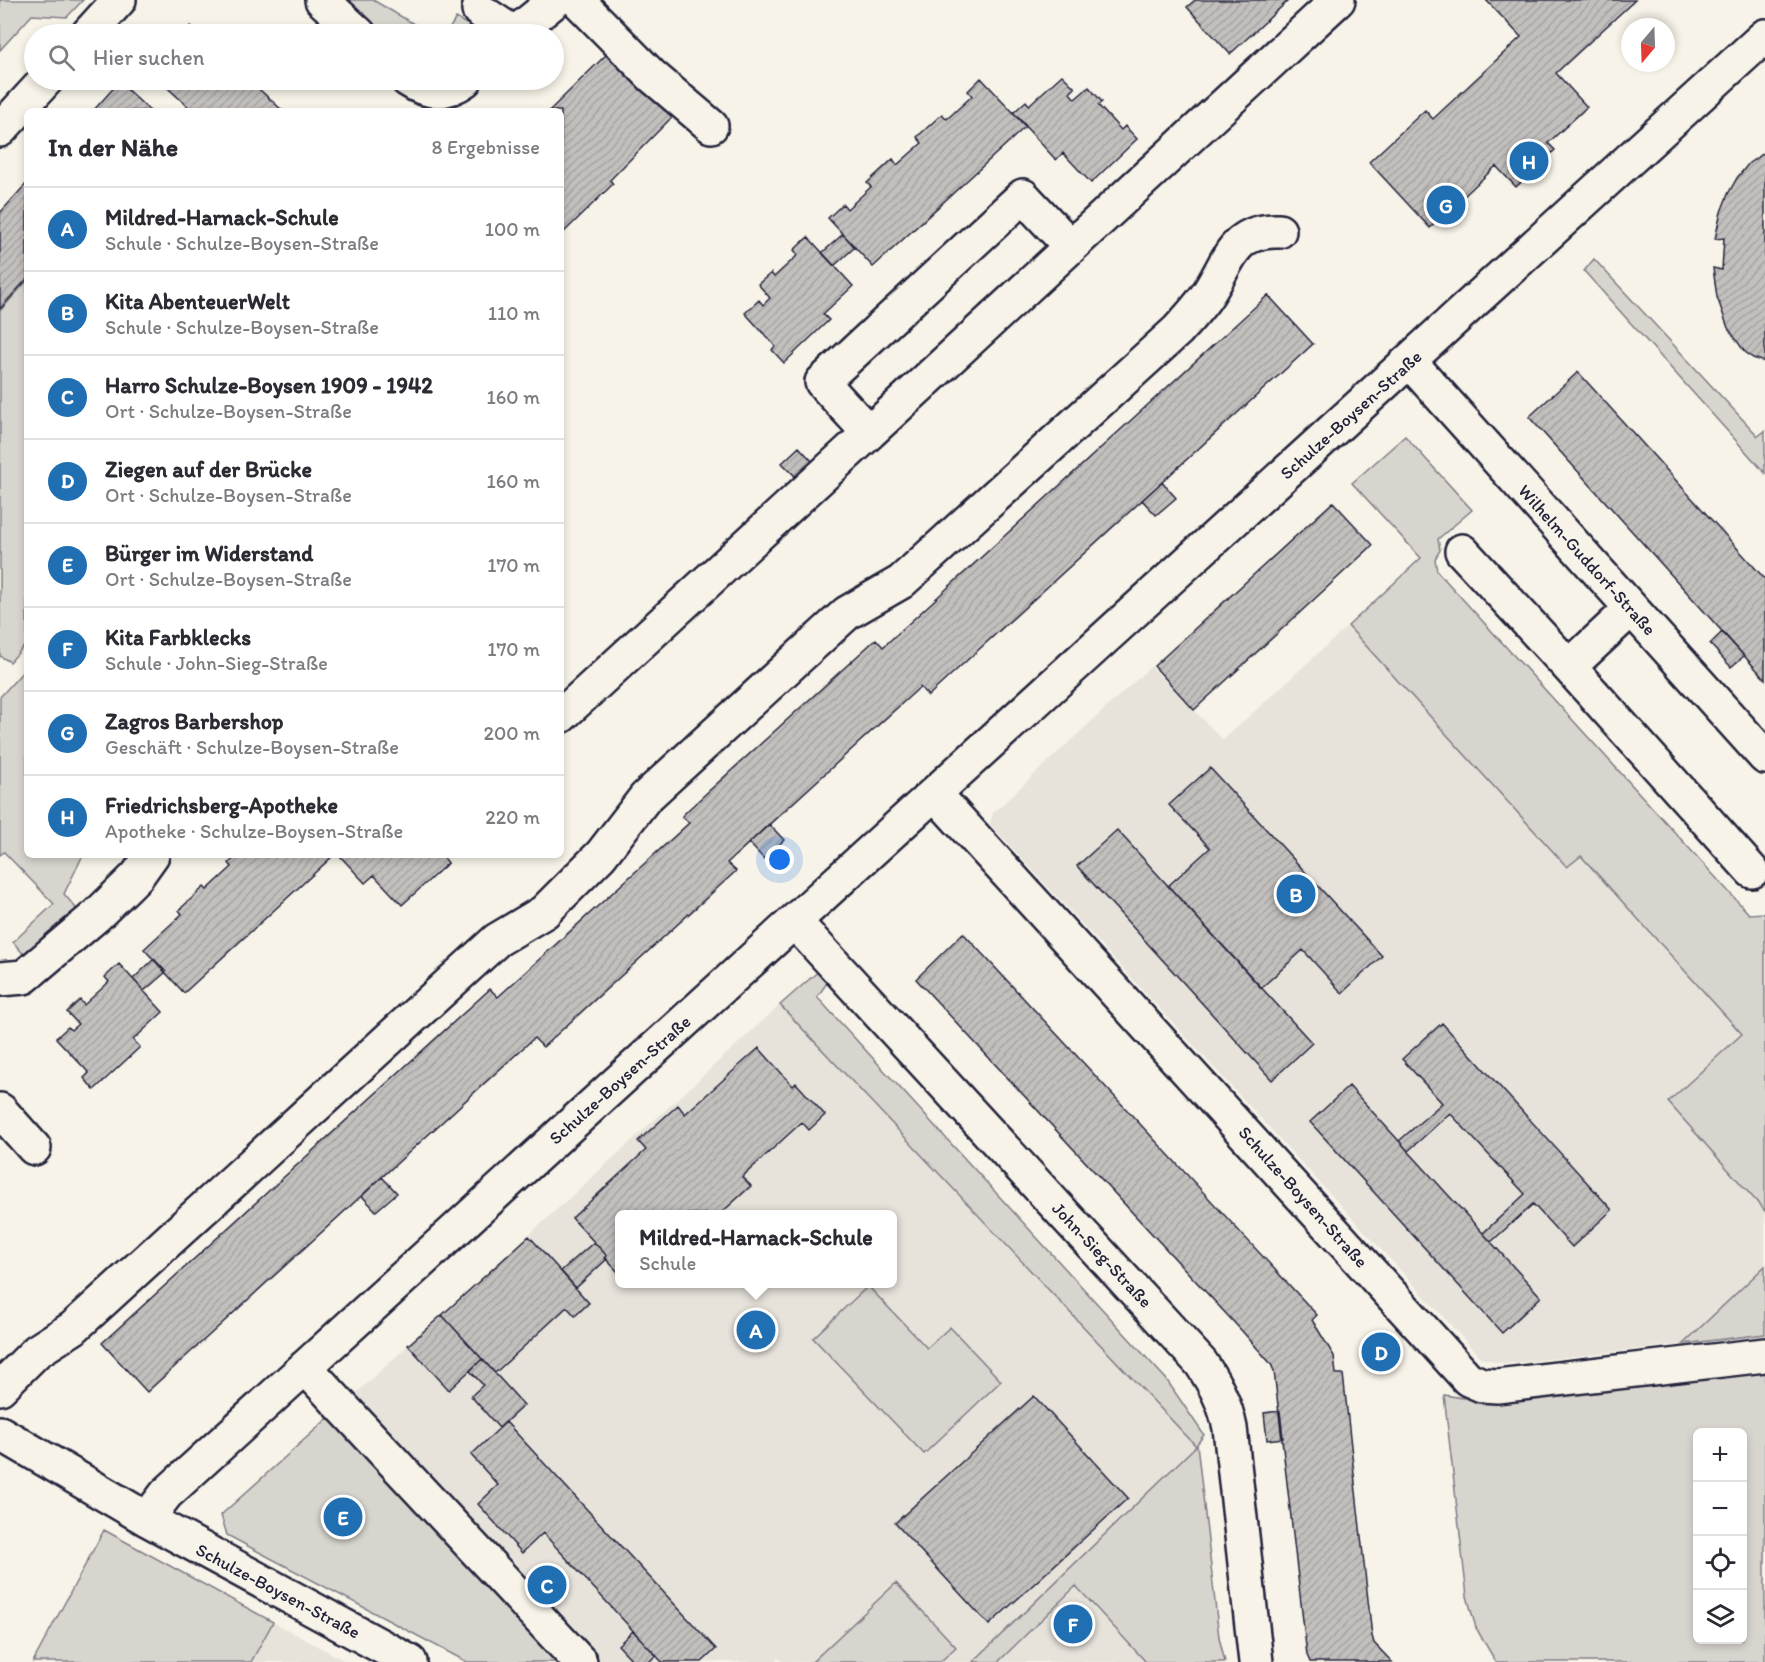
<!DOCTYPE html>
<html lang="de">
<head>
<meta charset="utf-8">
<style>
  :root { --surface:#fff; --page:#f2f2f3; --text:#2b2b33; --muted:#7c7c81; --line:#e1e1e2; --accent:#1f6fb2 }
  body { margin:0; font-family:Itim,sans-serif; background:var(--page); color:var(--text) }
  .controls { position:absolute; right:18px; bottom:18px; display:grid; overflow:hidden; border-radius:9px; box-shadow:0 3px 9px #0003 }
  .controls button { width:54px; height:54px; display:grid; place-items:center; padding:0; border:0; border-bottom:2px solid var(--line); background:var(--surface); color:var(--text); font:30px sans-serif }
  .compass { position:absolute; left:1621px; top:18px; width:54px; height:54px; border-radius:50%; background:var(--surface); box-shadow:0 3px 9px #0003; rotate:199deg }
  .you { position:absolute; left:780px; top:860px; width:21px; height:21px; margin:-15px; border:4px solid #fff; border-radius:50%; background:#1a73e8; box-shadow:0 0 0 9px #1a73e833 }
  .badge { display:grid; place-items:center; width:39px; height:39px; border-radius:50%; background:var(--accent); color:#fff; font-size:20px; font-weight:700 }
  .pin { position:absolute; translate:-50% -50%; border:3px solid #fff; box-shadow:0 2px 6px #0006 }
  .popup { position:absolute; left:615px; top:1210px; width:282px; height:78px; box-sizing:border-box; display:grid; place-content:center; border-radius:9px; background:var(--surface); filter:drop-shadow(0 2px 4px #0005); font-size:20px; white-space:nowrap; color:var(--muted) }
  .popup b { font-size:22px; color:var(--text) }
  .popup::after { content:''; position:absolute; left:50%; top:100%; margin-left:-12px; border:12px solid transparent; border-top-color:var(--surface) }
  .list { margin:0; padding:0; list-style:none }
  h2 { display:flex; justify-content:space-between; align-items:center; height:78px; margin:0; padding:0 24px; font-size:26px }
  h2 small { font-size:20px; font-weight:400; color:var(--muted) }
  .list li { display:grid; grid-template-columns:39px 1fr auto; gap:18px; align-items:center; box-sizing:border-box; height:84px; padding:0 24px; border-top:2px solid var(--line) }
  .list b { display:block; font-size:22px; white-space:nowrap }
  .list p { margin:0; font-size:20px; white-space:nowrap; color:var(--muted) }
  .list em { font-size:20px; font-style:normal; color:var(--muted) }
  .icon { flex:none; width:33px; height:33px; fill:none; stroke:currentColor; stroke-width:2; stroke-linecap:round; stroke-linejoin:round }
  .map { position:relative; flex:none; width:1765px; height:1662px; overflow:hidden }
  .search { position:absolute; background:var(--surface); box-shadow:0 3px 9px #0003; left:24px; top:24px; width:540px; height:66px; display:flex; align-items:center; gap:15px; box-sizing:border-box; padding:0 21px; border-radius:33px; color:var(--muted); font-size:22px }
  .panel { position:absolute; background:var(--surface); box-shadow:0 3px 9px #0003; left:24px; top:108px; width:540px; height:750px; border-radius:9px }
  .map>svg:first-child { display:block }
  .built { fill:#e7e3db; fill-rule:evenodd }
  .green { fill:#d8d5cf; stroke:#7d7c85; stroke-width:1.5; fill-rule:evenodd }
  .building { fill:url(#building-hatch); stroke:#22223b; stroke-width:1.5 }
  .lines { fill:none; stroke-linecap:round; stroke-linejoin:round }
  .minor-casing { stroke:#22223b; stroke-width:38 }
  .minor { stroke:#f7f3e8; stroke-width:33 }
  .labels { text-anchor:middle; stroke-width:4.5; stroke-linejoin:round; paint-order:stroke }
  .street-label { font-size:18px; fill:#22223b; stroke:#f7f3e8 }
</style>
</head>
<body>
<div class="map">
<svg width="1765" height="1662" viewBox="0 0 1765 1662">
  <defs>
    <pattern id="building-hatch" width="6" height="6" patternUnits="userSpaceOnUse" patternTransform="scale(1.5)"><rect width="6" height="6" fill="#c2bfbd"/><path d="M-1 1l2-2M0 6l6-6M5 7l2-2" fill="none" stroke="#a6a4a3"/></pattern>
  </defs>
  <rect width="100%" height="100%" fill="#f7f3e8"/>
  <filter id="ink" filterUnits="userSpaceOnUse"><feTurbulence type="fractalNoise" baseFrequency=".0167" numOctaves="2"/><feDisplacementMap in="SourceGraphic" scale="12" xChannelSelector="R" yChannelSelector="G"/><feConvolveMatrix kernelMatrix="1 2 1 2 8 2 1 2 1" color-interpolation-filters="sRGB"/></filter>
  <g filter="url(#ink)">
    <path class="built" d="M 1348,626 L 1567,867 L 1581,855 L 1742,1034 L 1668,1102 L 1765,1211 L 1765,1266 L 1683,1344 L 1505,1364 L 1481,1358 L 990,824 L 993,813 L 1151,666 L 1223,740 Z
      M 780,1005 L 1196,1446 L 973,1662 L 783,1662 L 778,1658 L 774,1662 L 602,1662 L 354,1395 ZM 620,1214 L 892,1214 L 892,1284 L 620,1284 Z
      M 1075,1585 L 1146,1662 L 997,1662 Z
      M 273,1622 L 347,1662 L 249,1662 L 268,1628 Z"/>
    <path class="green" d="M 0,0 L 83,0 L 67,17 L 32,15 L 0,50 Z
      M 342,0 L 373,0 L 431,34 L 380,34 Z
      M 456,18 L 482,33 L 482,34 L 446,34 Z
      M 1594,259 L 1758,436 L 1765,431 L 1765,473 L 1584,271 Z
      M 27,281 L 27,643 L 10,662 L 0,656 L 0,311 Z
      M 1405,436 L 1472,510 L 1438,539 L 1440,550 L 1435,559 L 1437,571 L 1749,914 L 1765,913 L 1765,1211 L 1668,1102 L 1742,1034 L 1581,856 L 1567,867 L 1348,626 L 1421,558 L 1352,483 Z
      M 27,667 L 27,855 L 83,855 L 64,894 L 80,913 L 27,958 L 13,942 L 54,904 L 4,852 L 0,855 L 0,697 Z
      M 821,969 L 828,977 L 827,983 L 817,997 L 1166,1379 L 1204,1435 L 1197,1444 L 1219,1637 L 1225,1662 L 1146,1662 L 1076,1586 L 998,1662 L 973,1662 L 1196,1446 L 780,1005 Z
      M 1765,1266 L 1765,1334 L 1683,1344 Z
      M 868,1286 L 927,1348 L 950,1327 L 1001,1381 L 924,1454 L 813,1338 Z
      M 1765,1364 L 1765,1662 L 1496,1662 L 1476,1628 L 1467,1596 L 1444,1395 L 1463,1398 ZM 1698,1432 L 1742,1432 L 1742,1640 L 1698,1640 Z
      M 337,1410 L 565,1662 L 467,1662 L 227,1535 L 221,1515 Z
      M 104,1530 L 273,1622 L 251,1662 L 33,1662 Z
      M 896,1583 L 956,1647 L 940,1662 L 812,1662 Z"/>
    <path class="building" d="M 1195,0 L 1289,0 L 1230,54 L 1187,7 Z
      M 1486,0 L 1635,0 L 1556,73 L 1587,107 L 1548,143 L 1555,150 L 1516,187 L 1496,166 L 1430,228 L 1369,162 L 1425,110 L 1433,119 L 1521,37 Z
      M 191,26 L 200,34 L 183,34 Z
      M 611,50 L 673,116 L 610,180 L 613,184 L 561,235 L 561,111 L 549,111 Z
      M 1062,75 L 1075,88 L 1070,93 L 1075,99 L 1089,87 L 1102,102 L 1098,105 L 1121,130 L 1125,126 L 1137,139 L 1091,183 L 1063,153 L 1056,160 L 1013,113 L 1026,101 L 1029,105 Z
      M 981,78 L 1026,126 L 873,267 L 828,218 L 843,204 L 847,209 L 871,187 L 867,183 L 893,159 L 897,165 L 922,143 L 917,137 L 942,114 L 947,119 L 972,96 L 968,91 Z
      M 159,80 L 249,80 L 283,111 L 193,111 Z
      M 119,82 L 150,111 L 93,111 Z
      M 1764,153 L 1765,153 L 1765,362 L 1753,358 L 1744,351 L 1728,328 L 1717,297 L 1713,268 L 1722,270 L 1724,238 L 1715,239 L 1721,212 L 1728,194 L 1737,178 L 1749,163 Z
      M 27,183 L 27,279 L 0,309 L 0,213 Z
      M 843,234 L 855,247 L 834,266 L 822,253 Z
      M 808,237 L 853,286 L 823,314 L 829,320 L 784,363 L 772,350 L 775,346 L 745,313 L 759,300 L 763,305 L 770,298 L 758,284 L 771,273 L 774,277 L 798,255 L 794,250 Z
      M 1268,295 L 1313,344 L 928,696 L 920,687 L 727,863 L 736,871 L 543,1047 L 534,1038 L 147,1392 L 102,1343 L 490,989 L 498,997 L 689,823 L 682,816 L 689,809 L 876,639 L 883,647 Z
      M 1578,372 L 1765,579 L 1765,679 L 1529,417 Z
      M 799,447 L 813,462 L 796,477 L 782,463 Z
      M 1162,482 L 1176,498 L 1156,515 L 1142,500 Z
      M 1333,502 L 1373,545 L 1194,710 L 1154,666 Z
      M 1722,632 L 1744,656 L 1731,667 L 1710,644 Z
      M 1210,768 L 1382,956 L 1342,993 L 1303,950 L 1261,988 L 1168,886 L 1210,848 L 1169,805 Z
      M 769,824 L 784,840 L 764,859 L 749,843 Z
      M 1117,830 L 1312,1043 L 1272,1080 L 1077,866 Z
      M 238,855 L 334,855 L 184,993 L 144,949 L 182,914 L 179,910 L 204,887 L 207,890 L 232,867 L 229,863 Z
      M 339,855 L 442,855 L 448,863 L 402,905 L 374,875 L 365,883 Z
      M 963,933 L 1317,1315 L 1312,1320 L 1334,1356 L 1336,1374 L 1343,1374 L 1372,1636 L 1374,1643 L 1392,1662 L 1310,1662 L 1307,1655 L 1274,1371 L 1271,1364 L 1242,1331 L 916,979 Z
      M 154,959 L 166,972 L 144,991 L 133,979 Z
      M 119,964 L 163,1012 L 133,1040 L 140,1047 L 94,1090 L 84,1078 L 89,1073 L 56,1038 L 68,1027 L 71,1030 L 78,1024 L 67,1012 L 80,1000 L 84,1005 L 109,982 L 105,977 Z
      M 1442,1023 L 1612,1210 L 1572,1247 L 1533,1204 L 1491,1242 L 1483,1233 L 1525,1194 L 1450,1113 L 1408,1151 L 1399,1141 L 1442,1103 L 1402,1059 Z
      M 759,1048 L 793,1086 L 796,1083 L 825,1115 L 809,1130 L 802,1122 L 742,1177 L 751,1186 L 720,1214 L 620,1214 L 620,1274 L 605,1258 L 607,1256 L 572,1218 L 646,1150 L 638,1141 L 678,1105 L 685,1114 Z
      M 1349,1086 L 1541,1297 L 1502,1333 L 1310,1122 Z
      M 382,1177 L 397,1193 L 376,1211 L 362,1196 Z
      M 529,1236 L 589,1303 L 575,1316 L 567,1307 L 495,1373 L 442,1315 Z
      M 594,1242 L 607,1256 L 605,1258 L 607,1259 L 576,1288 L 561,1271 Z
      M 442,1315 L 482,1359 L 449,1390 L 408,1345 Z
      M 482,1359 L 524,1405 L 499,1428 L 471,1396 L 483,1385 L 470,1371 Z
      M 1034,1396 L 1128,1498 L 989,1625 L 895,1523 Z
      M 1280,1411 L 1283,1438 L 1267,1440 L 1264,1413 Z
      M 506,1422 L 716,1649 L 702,1662 L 662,1662 L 543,1533 L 522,1553 L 478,1504 L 498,1485 L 471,1455 Z
      M 633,1631 L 656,1655 L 649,1662 L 634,1662 L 618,1645 Z"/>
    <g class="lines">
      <defs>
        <path id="minor" d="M 322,0 L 359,34
          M 577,0 L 652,76 L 711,126
          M 479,10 L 515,34
          M 88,34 L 119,0
          M 514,34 L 556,0
          M 408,80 C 427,93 446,94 465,80
          M 0,130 L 46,80
          M 1071,247 L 1023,196 L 822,382 L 869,433 L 1338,0
          M 1410,362 L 1765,757
          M 1462,551 L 1569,667 L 1752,871
          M 1569,667 L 1631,609
          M 561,716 L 869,433
          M 935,794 L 1468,1379 L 1482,1385 L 1497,1386 L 1765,1355
          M 795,922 L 1201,1363 C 1215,1384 1225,1403 1230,1428 L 1256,1662
          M 0,979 L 24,977 L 96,916 L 137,876 L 152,855
          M 0,1110 L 34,1148
          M 305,1367 L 580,1662
          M 0,1388 L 37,1351 L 73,1328 L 497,940 L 544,912 L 601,855 L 645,798 L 847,613 L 901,582 L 1178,330 C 1187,320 1197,309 1205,298 C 1229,265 1230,229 1279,231
          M 0,1433 L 147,1519 L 410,1662
          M 147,1519 L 166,1494 L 1765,36"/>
      </defs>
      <use href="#minor" class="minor-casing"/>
      <use href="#minor" class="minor"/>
    </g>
  </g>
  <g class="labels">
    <g class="street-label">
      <text transform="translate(1351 415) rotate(-42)" y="6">Schulze-Boysen-Straße</text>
      <text transform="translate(1587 560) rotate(48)" y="6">Wilhelm-Guddorf-Straße</text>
      <text transform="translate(620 1080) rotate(-42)" y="6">Schulze-Boysen-Straße</text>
      <text transform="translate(1303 1197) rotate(48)" y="6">Schulze-Boysen-Straße</text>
      <text transform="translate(1102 1255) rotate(47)" y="6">John-Sieg-Straße</text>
      <text transform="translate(278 1591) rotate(28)" y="6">Schulze-Boysen-Straße</text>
    </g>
  </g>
</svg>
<div class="controls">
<button>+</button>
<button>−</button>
<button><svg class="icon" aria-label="locate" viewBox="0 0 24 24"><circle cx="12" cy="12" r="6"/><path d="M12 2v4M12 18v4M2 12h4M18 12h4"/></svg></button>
<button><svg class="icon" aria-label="layers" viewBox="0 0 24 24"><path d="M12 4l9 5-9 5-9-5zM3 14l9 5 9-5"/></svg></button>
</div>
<svg class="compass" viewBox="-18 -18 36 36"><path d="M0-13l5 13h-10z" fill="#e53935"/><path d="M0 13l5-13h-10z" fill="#7c7c81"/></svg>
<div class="you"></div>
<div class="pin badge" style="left:756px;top:1330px">A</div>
<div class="popup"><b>Mildred-Harnack-Schule</b>Schule</div>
<div class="pin badge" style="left:1296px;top:894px">B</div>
<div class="pin badge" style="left:547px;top:1585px">C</div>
<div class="pin badge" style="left:1381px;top:1352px">D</div>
<div class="pin badge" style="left:343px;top:1517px">E</div>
<div class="pin badge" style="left:1073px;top:1624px">F</div>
<div class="pin badge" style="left:1446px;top:205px">G</div>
<div class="pin badge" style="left:1529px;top:161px">H</div>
<div class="search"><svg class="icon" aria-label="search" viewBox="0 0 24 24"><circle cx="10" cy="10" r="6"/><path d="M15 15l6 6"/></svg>Hier suchen</div>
<section class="panel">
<h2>In der Nähe<small>8 Ergebnisse</small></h2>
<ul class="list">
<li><span class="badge">A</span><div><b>Mildred-Harnack-Schule</b><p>Schule · Schulze-Boysen-Straße</p></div><em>100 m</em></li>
<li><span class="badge">B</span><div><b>Kita AbenteuerWelt</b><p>Schule · Schulze-Boysen-Straße</p></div><em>110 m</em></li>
<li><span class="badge">C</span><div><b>Harro Schulze-Boysen 1909 - 1942</b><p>Ort · Schulze-Boysen-Straße</p></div><em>160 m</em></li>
<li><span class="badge">D</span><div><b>Ziegen auf der Brücke</b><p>Ort · Schulze-Boysen-Straße</p></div><em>160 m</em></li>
<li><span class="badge">E</span><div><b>Bürger im Widerstand</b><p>Ort · Schulze-Boysen-Straße</p></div><em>170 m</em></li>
<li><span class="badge">F</span><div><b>Kita Farbklecks</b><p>Schule · John-Sieg-Straße</p></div><em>170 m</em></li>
<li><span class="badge">G</span><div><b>Zagros Barbershop</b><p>Geschäft · Schulze-Boysen-Straße</p></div><em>200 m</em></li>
<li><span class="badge">H</span><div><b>Friedrichsberg-Apotheke</b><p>Apotheke · Schulze-Boysen-Straße</p></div><em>220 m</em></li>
</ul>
</section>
</div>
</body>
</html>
